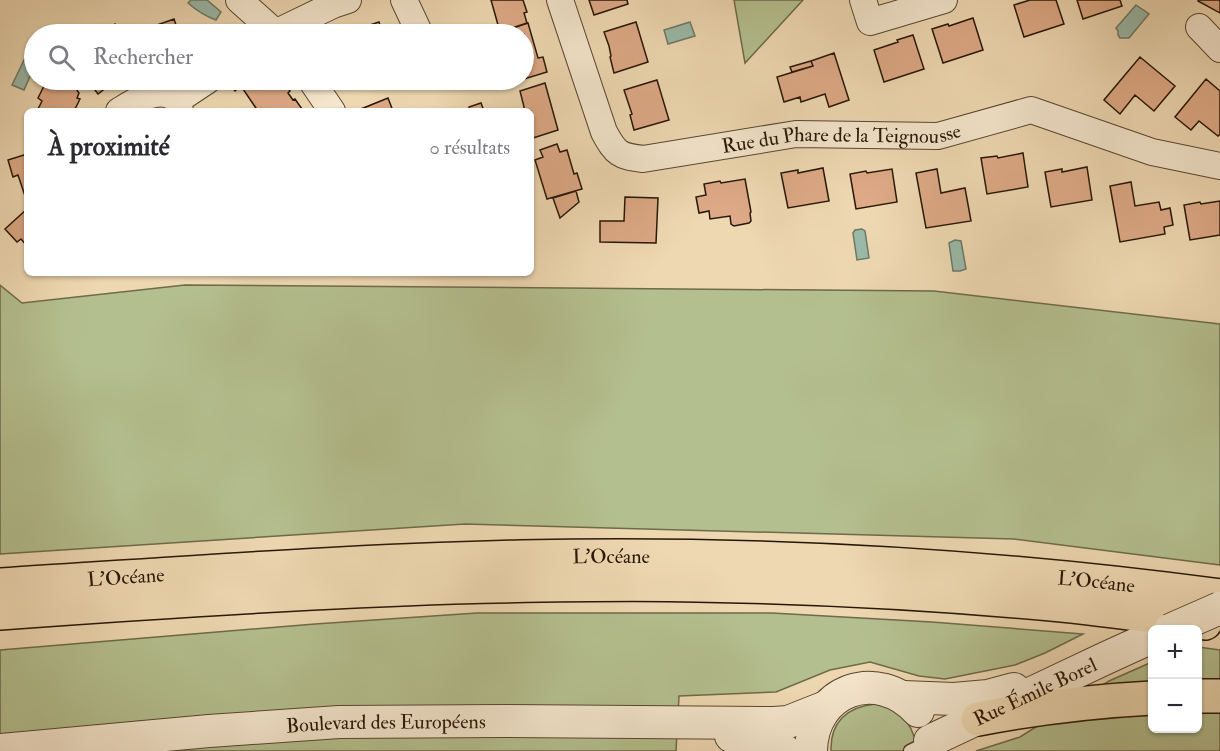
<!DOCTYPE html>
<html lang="fr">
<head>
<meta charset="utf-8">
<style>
  :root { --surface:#fff; --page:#f7f7f7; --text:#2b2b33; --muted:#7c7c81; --line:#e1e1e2 }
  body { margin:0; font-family:"IM FELL Double Pica",serif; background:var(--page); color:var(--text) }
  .controls { position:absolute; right:18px; bottom:18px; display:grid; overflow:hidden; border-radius:9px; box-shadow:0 2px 4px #0004 }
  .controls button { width:54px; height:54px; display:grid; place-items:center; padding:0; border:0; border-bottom:2px solid var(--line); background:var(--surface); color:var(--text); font:30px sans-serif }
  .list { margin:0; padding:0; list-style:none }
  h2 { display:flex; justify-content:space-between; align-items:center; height:78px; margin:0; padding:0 24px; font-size:26px }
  h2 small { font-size:20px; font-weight:400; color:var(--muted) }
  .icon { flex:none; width:33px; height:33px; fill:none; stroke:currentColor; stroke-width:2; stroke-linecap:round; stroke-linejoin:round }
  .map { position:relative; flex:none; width:1220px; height:751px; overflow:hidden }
  .search { position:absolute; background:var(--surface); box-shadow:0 2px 4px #0004; left:24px; top:24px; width:510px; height:66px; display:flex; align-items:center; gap:15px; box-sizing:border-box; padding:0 21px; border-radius:33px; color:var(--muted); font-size:22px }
  .panel { position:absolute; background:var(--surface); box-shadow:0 2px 4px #0004; left:24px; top:108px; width:510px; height:168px; border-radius:9px }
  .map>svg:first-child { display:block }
  .green { fill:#b4bf8f; stroke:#6e6a4a; stroke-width:1.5 }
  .water { fill:#9abaa9; stroke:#6c7868; stroke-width:1.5 }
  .building { fill:#dda986; stroke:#271606; stroke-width:1.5 }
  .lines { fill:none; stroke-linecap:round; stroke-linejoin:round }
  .service-casing { stroke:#594631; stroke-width:15 }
  .minor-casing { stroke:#594631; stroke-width:28 }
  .tertiary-casing { stroke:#594631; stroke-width:34 }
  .motorway-casing { stroke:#271606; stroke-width:36 }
  .service { stroke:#f4e6cd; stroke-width:12 }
  .minor { stroke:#f4e6cd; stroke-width:26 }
  .tertiary { stroke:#f4e6cd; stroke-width:32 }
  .motorway { stroke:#eed8b2; stroke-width:33 }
  .tertiary-bridge-casing { stroke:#594631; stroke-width:34; stroke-linecap:butt }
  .tertiary-bridge { stroke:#f4e6cd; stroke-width:32 }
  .labels { text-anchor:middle; stroke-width:4.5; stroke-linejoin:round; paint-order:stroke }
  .street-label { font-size:20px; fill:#271606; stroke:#f4e6cd }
</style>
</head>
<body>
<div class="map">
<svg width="1220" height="751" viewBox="0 0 1220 751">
  <rect width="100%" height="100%" fill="#eed8b2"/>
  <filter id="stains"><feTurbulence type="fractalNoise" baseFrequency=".00333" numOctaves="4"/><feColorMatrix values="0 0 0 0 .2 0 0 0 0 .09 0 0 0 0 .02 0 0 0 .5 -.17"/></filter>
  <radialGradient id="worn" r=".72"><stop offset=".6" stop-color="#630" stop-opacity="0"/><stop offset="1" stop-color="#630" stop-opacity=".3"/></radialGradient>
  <path class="green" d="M 734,0 L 803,0 L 745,63 Z
    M 0,285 L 22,303 L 185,285 L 934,291 L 1220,324 L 1220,565 L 1014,539 L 465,524 L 0,554 Z
    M 477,613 L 772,613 L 932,622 L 1083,634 L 1045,653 L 1015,665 L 945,679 L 919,676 L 870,662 L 830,670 L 776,692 L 679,696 L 676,751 L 0,751 L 0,650 L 315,624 Z
    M 1198,647 L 1220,650 L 1220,751 L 976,751 L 1020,737 L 1109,681 L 1152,662 L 1152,728 L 1198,728 Z
    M 875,704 C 898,707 911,720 916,744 L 903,751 L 831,751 C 830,722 847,707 875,704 Z"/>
  <path class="water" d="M 191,0 L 207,0 L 221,12 L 216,20 C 205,16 197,11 188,3 Z
    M 1136,5 L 1149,14 L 1129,38 L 1120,38 L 1118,35 L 1118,31 L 1116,28 Z
    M 690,22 L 695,36 L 668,44 L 664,30 Z
    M 25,58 L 34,63 L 34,67 L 24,90 L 12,85 Z
    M 862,229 L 865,231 L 869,258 L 857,260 L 853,233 L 855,230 Z
    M 955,240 L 961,241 L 966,269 L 960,271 L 953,271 L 949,243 Z"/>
  <path class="building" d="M 491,0 L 523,0 L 527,12 L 524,13 L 527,23 L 500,32 Z
    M 589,0 L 627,0 L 628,4 L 594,15 Z
    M 1030,0 L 1056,0 L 1064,24 L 1024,37 L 1014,5 Z
    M 1077,0 L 1120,0 L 1122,6 L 1083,19 Z
    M 1199,0 L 1220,0 L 1220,13 L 1198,1 Z
    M 973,18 L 983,50 L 943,63 L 932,29 L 948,24 L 949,26 Z
    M 174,19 L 179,34 L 144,34 L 158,30 L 157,25 Z
    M 379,22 L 383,34 L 343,34 Z
    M 636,22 L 648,62 L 614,73 L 610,57 L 611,56 L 609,46 L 604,32 Z
    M 528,23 L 538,58 L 543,57 L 547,72 L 524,79 L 524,34 L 499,34 L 498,33 Z
    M 115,24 L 123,34 L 101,34 Z
    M 913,35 L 924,69 L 884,82 L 874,50 L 898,42 L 897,40 Z
    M 834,53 L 849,100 L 829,107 L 825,94 L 801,102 L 800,97 L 784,102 L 777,77 L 813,66 L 811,61 Z
    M 1140,57 L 1175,86 L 1154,111 L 1135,95 L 1120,114 L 1104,100 Z
    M 811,61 L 813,66 L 792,72 L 790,67 Z
    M 1206,79 L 1220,91 L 1220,134 L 1218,136 L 1199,121 L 1191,130 L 1175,117 Z
    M 50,80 L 69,80 L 71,81 L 71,82 L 79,93 L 77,98 L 80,99 L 74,111 L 37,111 L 42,101 L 38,98 L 46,82 L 48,83 Z
    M 87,80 L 113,80 L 106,85 L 107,87 L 98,94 Z
    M 228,80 L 262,80 L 266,86 L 276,80 L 281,80 L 290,91 L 288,93 L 293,100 L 295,99 L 302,109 L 299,111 L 258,111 L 241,86 L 235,91 L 233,88 L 231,89 L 225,81 Z
    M 657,80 L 669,120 L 634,130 L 630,115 L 632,114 L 624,90 Z
    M 545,83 L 558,130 L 533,138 L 531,133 L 531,111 L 525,111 L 520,91 Z
    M 388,98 L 393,111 L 362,111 L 361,109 Z
    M 481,103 L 484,111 L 470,111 L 469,107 Z
    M 557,144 L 560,152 L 567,150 L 574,174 L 577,173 L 582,189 L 547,199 L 535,160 L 543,157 L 540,150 Z
    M 1023,153 L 1028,187 L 987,194 L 981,158 L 997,156 L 998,158 Z
    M 27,154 L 27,195 L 25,196 L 18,175 L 13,177 L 8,160 Z
    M 1087,167 L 1092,200 L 1051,207 L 1045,172 L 1062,169 L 1062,172 Z
    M 823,168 L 829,201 L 788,208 L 781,173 L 798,170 L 798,173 Z
    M 892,169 L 897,202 L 856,209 L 850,174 L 866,171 L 867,173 Z
    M 937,169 L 941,193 L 965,188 L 971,221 L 926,228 L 916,173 Z
    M 745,179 L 751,212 L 750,213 L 751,221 L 749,223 L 734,226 L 731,224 L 730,216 L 710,219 L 709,211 L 699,213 L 696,197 L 706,195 L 704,184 L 720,181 L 721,183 Z
    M 1131,182 L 1135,206 L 1159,202 L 1161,210 L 1170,208 L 1173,225 L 1164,227 L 1165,234 L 1120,242 L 1110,186 Z
    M 576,191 L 579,202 L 560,218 L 553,198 Z
    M 625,197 L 658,198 L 656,243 L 600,242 L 600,221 L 624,221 Z
    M 1220,201 L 1220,235 L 1190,240 L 1184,205 L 1200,202 L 1201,204 Z
    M 27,209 L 27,246 L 21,239 L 17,242 L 5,229 Z"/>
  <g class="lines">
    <defs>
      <path id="service" d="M 910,751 L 930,741"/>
      <g id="minor">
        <path d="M 239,0 L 277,34"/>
        <path d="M 404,0 L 420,34"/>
        <path id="s1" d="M 560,0 L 604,132 C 616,154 619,156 643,159 L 796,134 L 938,136 L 1031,110 L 1152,152 L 1220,166"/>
        <path d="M 863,0 L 870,22 L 944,0"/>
        <path d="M 1199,27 L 1220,49"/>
        <path d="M 273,34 L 333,5 L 348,0"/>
        <path d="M 311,80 L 332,111"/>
        <path d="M 178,100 L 208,80"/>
        <path d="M 119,111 C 132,103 153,89 169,95 C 172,96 175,98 178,100 L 180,111"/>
      </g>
      <g id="tertiary">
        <path d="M 903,697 L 954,699 L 988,696 L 1014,689"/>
        <path d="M 731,736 L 767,743 L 785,751"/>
        <path id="s2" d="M 930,741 L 1106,658 L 1152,637"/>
        <path id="s3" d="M 0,750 L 209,731 L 339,722 L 501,721 L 774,723 L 788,722 L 826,707"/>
        <path d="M 811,751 C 812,690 877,666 918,711"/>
      </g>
      <g id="motorway">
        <path id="s4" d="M 0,585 C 174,574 347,561 521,557 C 755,552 989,565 1220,596"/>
        <path d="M 0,613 C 151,602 303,592 454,587 C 535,585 616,583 697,585 C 822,587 947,594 1072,606 C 1116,611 1161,617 1205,623"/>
        <path d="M 1198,696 L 1220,696"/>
        <path d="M 978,719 C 1036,708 1094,701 1152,698"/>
      </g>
    </defs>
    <use href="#service" class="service-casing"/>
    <use href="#minor" class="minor-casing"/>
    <use href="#tertiary" class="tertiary-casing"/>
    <use href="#motorway" class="motorway-casing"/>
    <use href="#service" class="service"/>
    <use href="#minor" class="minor"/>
    <use href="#tertiary" class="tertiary"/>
    <use href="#motorway" class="motorway"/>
    <defs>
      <path id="tertiary-bridge" d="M 1170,630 L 1220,608"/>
    </defs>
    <use href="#tertiary-bridge" class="tertiary-bridge-casing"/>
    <use href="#tertiary-bridge" class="tertiary-bridge"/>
  </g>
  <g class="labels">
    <g class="street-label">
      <text dy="7" stroke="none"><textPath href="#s1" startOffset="390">Rue du Phare de la Teignousse</textPath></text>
      <text dy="7" stroke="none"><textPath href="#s4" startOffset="612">L’Océane</textPath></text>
      <text dy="7" stroke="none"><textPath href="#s4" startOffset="126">L’Océane</textPath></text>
      <text dy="7" stroke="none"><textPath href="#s4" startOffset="1098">L’Océane</textPath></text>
      <text dy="7" stroke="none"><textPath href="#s2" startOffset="116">Rue Émile Borel</textPath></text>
      <text dy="7" stroke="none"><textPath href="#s3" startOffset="387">Boulevard des Européens</textPath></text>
    </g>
  </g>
  <rect width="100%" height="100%" filter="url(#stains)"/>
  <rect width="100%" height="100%" fill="url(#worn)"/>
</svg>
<div class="controls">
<button>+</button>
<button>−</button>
</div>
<div class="search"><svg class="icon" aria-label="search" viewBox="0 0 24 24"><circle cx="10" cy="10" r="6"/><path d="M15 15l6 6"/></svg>Rechercher</div>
<section class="panel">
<h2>À proximité<small>0 résultats</small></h2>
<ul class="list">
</ul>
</section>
</div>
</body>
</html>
